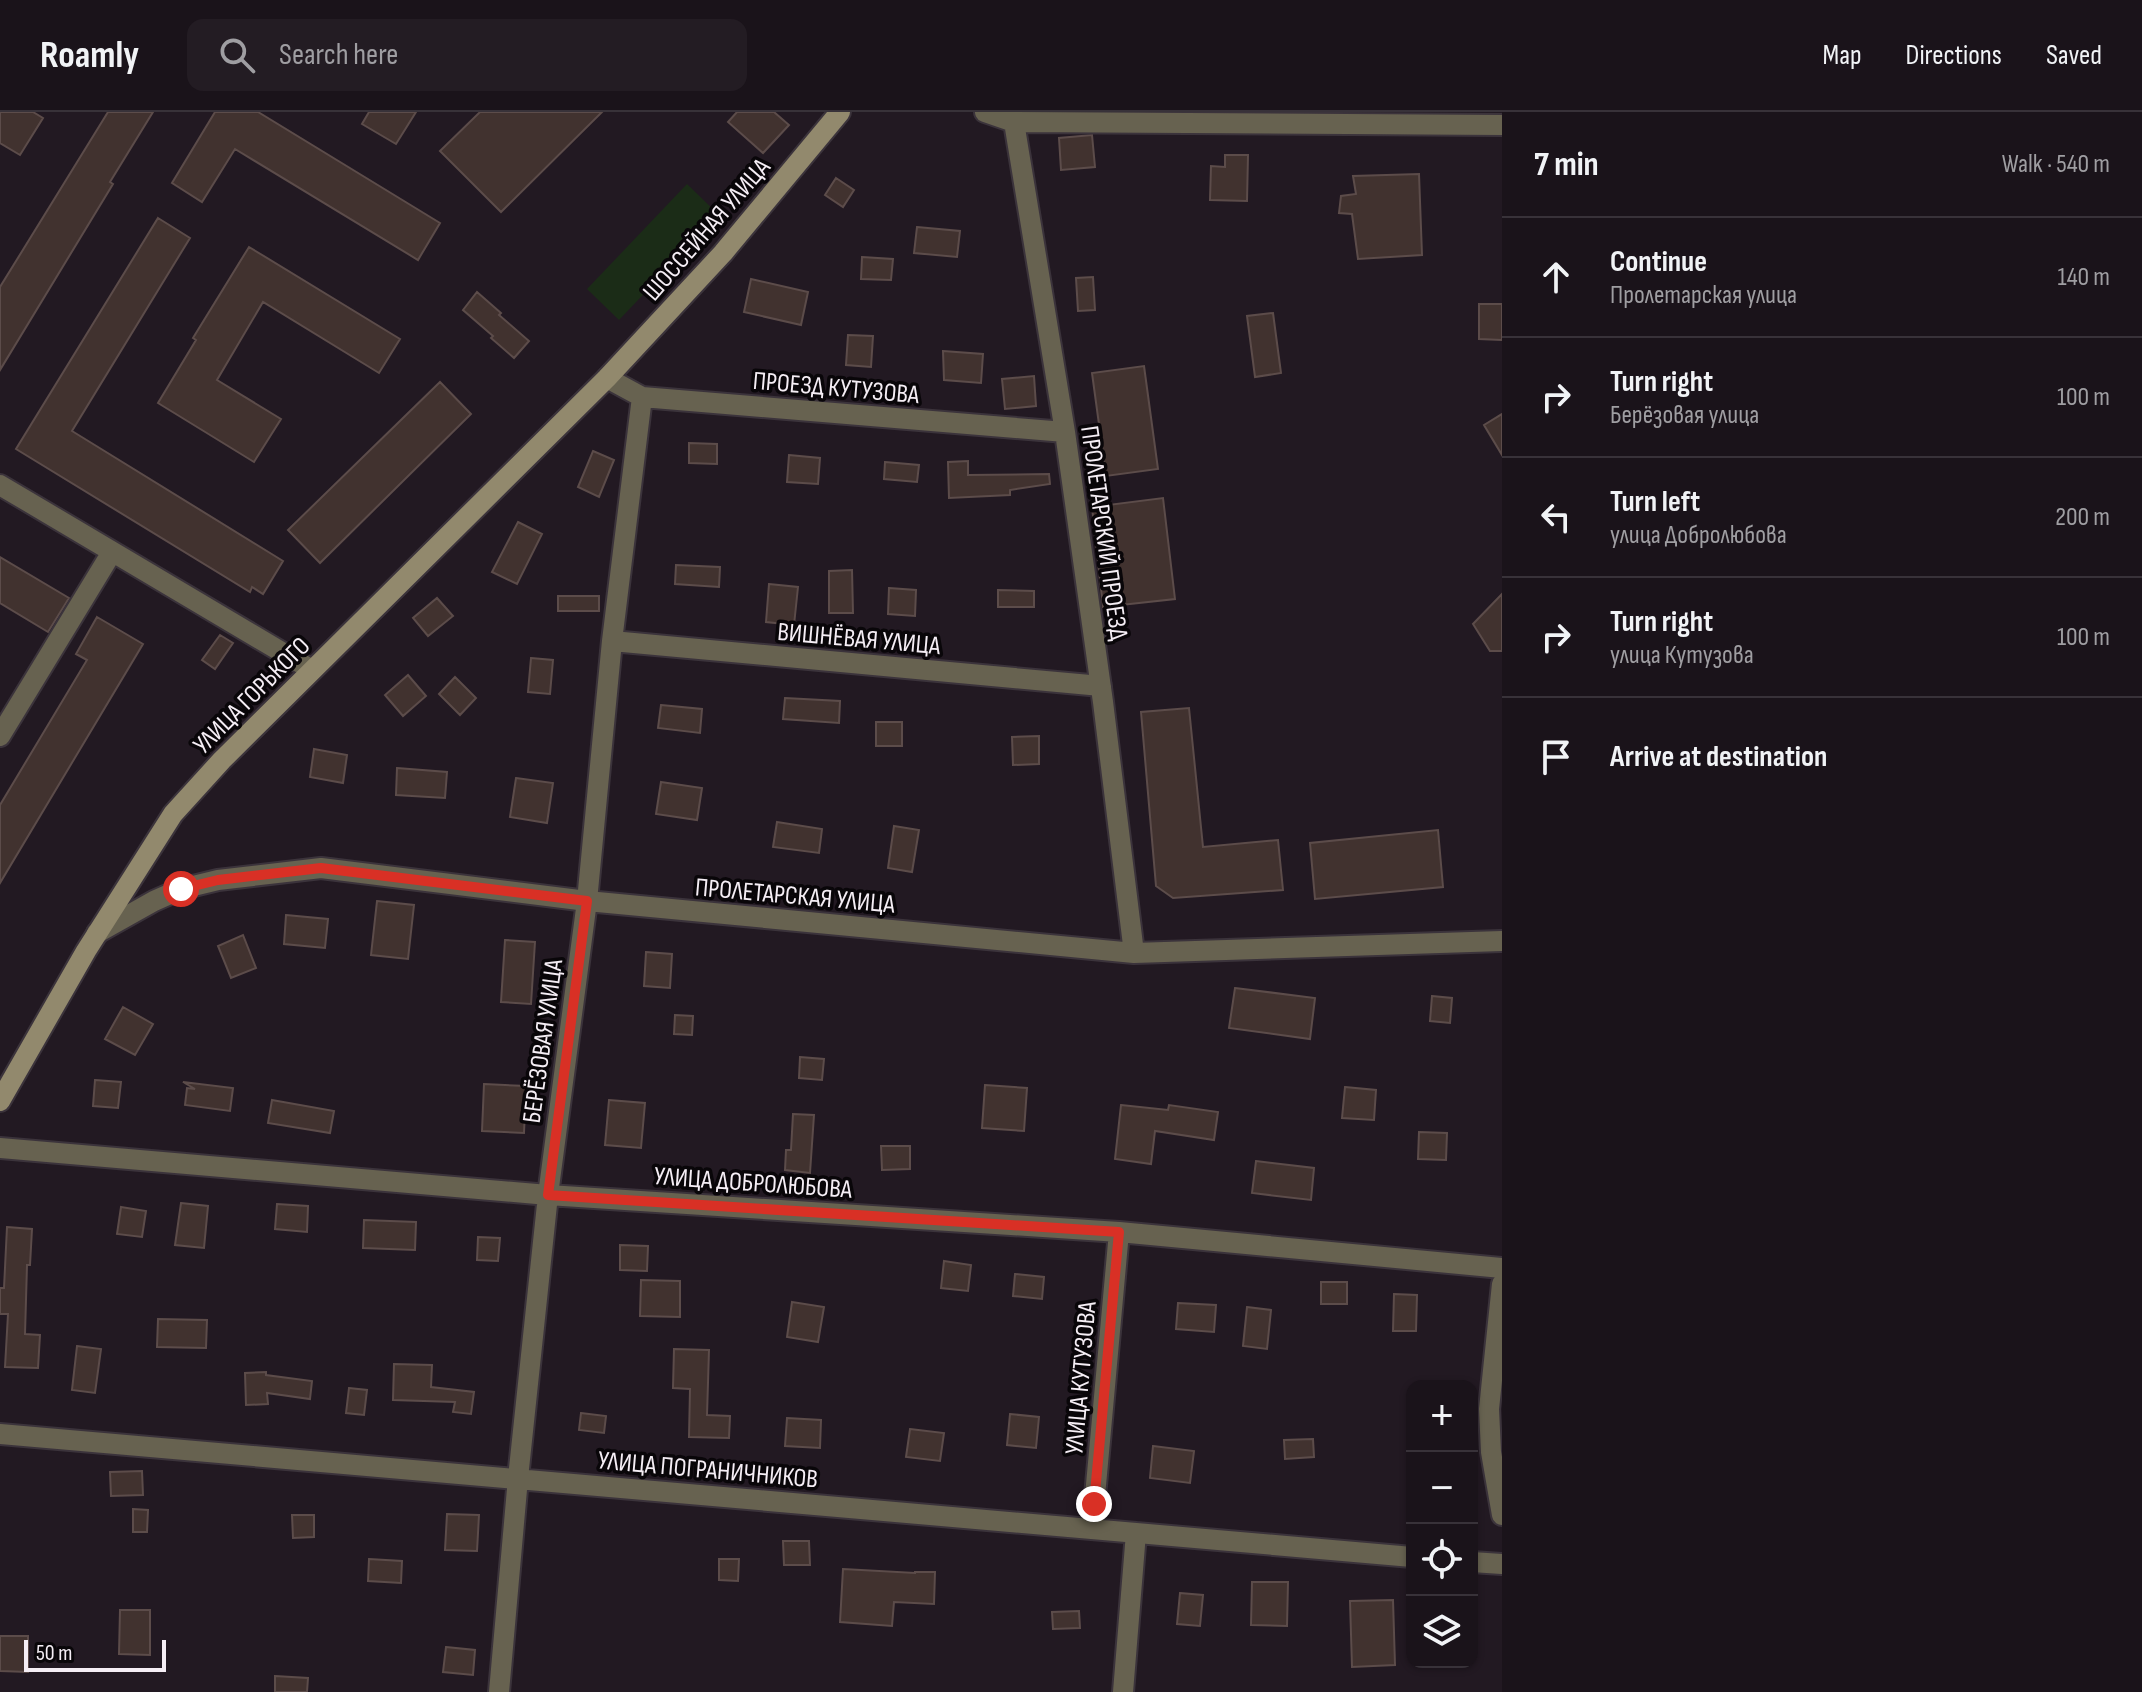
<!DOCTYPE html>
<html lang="en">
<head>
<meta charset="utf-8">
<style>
  :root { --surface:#1a131a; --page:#231c23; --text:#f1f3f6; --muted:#9f9ea2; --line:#383239 }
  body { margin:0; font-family:"Sofia Sans Condensed",sans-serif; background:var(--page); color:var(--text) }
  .controls { position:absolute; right:24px; bottom:24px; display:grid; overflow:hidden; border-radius:16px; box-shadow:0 2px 6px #0004 }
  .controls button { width:72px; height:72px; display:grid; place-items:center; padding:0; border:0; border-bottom:2px solid var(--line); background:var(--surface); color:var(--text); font:40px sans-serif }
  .scale { position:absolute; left:24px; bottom:20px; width:142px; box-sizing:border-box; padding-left:8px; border:4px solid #f5eef5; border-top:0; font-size:22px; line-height:28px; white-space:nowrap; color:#f5eef5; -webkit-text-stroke:6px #090609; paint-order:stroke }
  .stop { position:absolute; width:24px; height:24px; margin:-18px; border:6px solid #d93025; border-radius:50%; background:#fff }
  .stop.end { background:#d93025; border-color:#fff; box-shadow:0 2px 8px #0008 }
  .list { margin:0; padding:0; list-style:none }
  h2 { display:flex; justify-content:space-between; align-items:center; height:104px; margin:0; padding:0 32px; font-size:34px }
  h2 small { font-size:26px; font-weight:400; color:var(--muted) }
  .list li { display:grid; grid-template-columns:52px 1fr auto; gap:24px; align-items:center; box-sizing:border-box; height:120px; padding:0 32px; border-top:2px solid var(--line) }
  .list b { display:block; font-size:30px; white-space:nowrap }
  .list p { margin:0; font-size:26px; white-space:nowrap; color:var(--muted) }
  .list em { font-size:26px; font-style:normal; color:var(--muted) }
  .icon { flex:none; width:44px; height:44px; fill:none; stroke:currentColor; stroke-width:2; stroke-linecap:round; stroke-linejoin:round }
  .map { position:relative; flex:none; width:1502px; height:1580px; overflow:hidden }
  header { display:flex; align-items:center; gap:48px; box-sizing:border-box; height:112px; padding:0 40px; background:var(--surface); border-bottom:2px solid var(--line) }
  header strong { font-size:38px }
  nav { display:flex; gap:44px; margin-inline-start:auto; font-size:28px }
  .search { width:560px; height:72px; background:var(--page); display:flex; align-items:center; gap:20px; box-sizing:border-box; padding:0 28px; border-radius:16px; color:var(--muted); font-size:30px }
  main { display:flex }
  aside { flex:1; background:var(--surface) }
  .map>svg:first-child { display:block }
  .green { fill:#1b2c17 }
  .building { fill:#41322f; stroke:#5c4c4a; stroke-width:2 }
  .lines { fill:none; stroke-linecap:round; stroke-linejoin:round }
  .minor-casing { stroke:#3b333b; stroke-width:24 }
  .secondary-casing { stroke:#3b333b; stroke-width:24 }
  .minor { stroke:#676250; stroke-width:20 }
  .secondary { stroke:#92896d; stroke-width:20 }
  .route { stroke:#d93025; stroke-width:10 }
  .labels { text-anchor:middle; stroke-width:7; stroke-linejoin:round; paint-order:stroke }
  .street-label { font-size:26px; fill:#f5eef5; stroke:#090609 }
</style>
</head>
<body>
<header>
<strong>Roamly</strong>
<div class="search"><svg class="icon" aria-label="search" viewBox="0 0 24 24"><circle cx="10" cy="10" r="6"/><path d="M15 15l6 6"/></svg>Search here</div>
<nav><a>Map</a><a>Directions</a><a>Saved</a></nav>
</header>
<main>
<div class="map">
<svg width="1502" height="1580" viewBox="0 0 1502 1580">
  <rect width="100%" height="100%" fill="#221922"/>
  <path class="green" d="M 687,72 L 719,103 L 619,208 L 587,177 Z"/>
  <path class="building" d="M 0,0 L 33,0 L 43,6 L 20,43 L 0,31 Z
    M 108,0 L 153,0 L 110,70 L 113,72 L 0,258 L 0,175 Z
    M 215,0 L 258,0 L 440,111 L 418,148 L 235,37 L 202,90 L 172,71 Z
    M 369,0 L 416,0 L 396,32 L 362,12 Z
    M 480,0 L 602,0 L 501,100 L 440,39 Z
    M 737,0 L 774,0 L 789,13 L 763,41 L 728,10 Z
    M 1092,23 L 1095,55 L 1061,58 L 1059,26 Z
    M 1225,43 L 1248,43 L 1247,89 L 1210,88 L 1211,54 L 1225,55 Z
    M 1419,62 L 1422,143 L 1358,147 L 1352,102 L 1339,101 L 1341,84 L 1356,82 L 1353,64 Z
    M 836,66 L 854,78 L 843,95 L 825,83 Z
    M 158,106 L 190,126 L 72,319 L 283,449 L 263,482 L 252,475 L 250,480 L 16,337 Z
    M 917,115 L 960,119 L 957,145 L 914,141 Z
    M 249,135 L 400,227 L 379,261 L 263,190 L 217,268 L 281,307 L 254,350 L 158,291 L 196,228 L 193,226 Z
    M 862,145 L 893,147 L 891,168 L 861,167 Z
    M 1093,165 L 1095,198 L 1078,199 L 1076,166 Z
    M 751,167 L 808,180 L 801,213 L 744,200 Z
    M 477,180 L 501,201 L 499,203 L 529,229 L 514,246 L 491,226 L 493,224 L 463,198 Z
    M 1479,192 L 1502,192 L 1502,228 L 1479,227 Z
    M 1273,201 L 1281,261 L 1255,265 L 1247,204 Z
    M 848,223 L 873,224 L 871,255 L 846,253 Z
    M 943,239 L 983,242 L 981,271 L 944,268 Z
    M 1144,254 L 1158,357 L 1106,364 L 1092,261 Z
    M 1034,264 L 1036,294 L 1005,297 L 1002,267 Z
    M 440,270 L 471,302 L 320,451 L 288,418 Z
    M 1502,302 L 1502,343 L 1484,313 Z
    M 689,331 L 717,332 L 717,352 L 689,351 Z
    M 593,339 L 614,348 L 599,385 L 578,375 Z
    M 789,343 L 820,346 L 818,372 L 787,370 Z
    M 968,349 L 968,363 L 1049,362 L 1050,372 L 1010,378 L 1010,383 L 949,386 L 948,350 Z
    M 885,350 L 919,353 L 917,370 L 884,367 Z
    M 1163,386 L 1175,487 L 1103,495 L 1092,395 Z
    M 518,410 L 542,422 L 517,472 L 492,460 Z
    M 0,445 L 69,486 L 48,520 L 0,491 Z
    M 676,453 L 720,455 L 719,475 L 675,472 Z
    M 852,458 L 853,501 L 829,501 L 829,459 Z
    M 769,472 L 798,475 L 794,513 L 766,510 Z
    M 889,476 L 916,478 L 915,504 L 888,502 Z
    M 998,478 L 1034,479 L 1034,495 L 998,495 Z
    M 1502,482 L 1502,539 L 1490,539 L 1473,512 Z
    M 558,484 L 599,484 L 599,499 L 558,499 Z
    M 437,486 L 453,504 L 428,524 L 413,506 Z
    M 97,505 L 143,532 L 0,771 L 0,693 L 87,548 L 76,542 Z
    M 220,523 L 233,531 L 215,557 L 202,548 Z
    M 531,546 L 553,548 L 550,582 L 528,580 Z
    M 408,563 L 426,584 L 403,604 L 385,583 Z
    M 455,565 L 476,586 L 460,603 L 439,582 Z
    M 785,586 L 840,589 L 839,611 L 783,607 Z
    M 661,593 L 702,597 L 700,621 L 658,616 Z
    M 1189,596 L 1203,735 L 1278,728 L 1283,778 L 1173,786 L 1156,774 L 1141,600 Z
    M 876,610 L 902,610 L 902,634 L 876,634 Z
    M 1039,624 L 1039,652 L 1013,653 L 1012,625 Z
    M 314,637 L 347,643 L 343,671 L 310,665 Z
    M 397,656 L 447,660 L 445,686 L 396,683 Z
    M 516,666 L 553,671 L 547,711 L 510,705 Z
    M 661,670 L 702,676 L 697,708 L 656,702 Z
    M 777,710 L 822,717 L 819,741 L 773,735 Z
    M 894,714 L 919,718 L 912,760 L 888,756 Z
    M 1438,718 L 1443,775 L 1315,787 L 1310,731 Z
    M 377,789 L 414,793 L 408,847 L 371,843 Z
    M 286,803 L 328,807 L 325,836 L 284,832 Z
    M 243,823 L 256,856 L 231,866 L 218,834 Z
    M 505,828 L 535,830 L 531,892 L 501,890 Z
    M 646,840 L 672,842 L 670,876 L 644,874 Z
    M 1235,876 L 1315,886 L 1310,927 L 1229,916 Z
    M 1432,884 L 1452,886 L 1450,911 L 1430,909 Z
    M 123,895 L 153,912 L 135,943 L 105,927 Z
    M 675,903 L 693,904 L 692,923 L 674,922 Z
    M 800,945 L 824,947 L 822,968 L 799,966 Z
    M 95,968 L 121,970 L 118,996 L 93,994 Z
    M 183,970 L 233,976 L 230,999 L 185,993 L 187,976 L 195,977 Z
    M 484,972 L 526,974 L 524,1021 L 482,1019 Z
    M 985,973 L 1027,976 L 1024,1019 L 982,1016 Z
    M 1345,975 L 1376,978 L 1374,1008 L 1342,1006 Z
    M 272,988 L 334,999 L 330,1021 L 268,1011 Z
    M 609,988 L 645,991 L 641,1036 L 605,1033 Z
    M 1121,993 L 1168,998 L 1169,993 L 1218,1000 L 1214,1028 L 1155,1019 L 1151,1052 L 1115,1047 Z
    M 793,1002 L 814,1003 L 810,1061 L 785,1058 L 786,1038 L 791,1038 Z
    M 1419,1020 L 1447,1021 L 1446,1048 L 1418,1047 Z
    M 881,1034 L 910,1034 L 910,1057 L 882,1058 Z
    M 1256,1049 L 1314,1056 L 1311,1088 L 1252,1081 Z
    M 181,1091 L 208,1094 L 204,1136 L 175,1133 Z
    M 277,1092 L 308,1094 L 307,1120 L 275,1117 Z
    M 121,1095 L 146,1099 L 142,1125 L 117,1122 Z
    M 364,1108 L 416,1110 L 415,1138 L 363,1136 Z
    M 7,1115 L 32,1117 L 30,1153 L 27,1153 L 25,1222 L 40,1223 L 38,1256 L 5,1255 L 8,1202 L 0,1202 L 0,1176 L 4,1176 Z
    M 478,1125 L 500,1126 L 498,1149 L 477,1148 Z
    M 620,1133 L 648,1134 L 647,1159 L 620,1158 Z
    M 944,1149 L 971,1153 L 968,1179 L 941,1176 Z
    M 1015,1162 L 1044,1165 L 1042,1187 L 1013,1184 Z
    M 641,1168 L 680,1169 L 680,1205 L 640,1204 Z
    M 1321,1170 L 1347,1170 L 1347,1192 L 1321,1192 Z
    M 1394,1182 L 1417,1183 L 1416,1219 L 1393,1219 Z
    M 792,1190 L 824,1195 L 818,1230 L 787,1225 Z
    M 1178,1191 L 1216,1193 L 1214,1220 L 1176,1217 Z
    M 1247,1195 L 1271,1198 L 1267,1237 L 1243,1234 Z
    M 158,1207 L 207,1208 L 206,1236 L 157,1235 Z
    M 77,1234 L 101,1237 L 95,1281 L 72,1278 Z
    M 674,1237 L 709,1238 L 707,1303 L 730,1304 L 729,1326 L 689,1325 L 690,1277 L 673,1276 Z
    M 394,1252 L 432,1253 L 431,1275 L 474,1280 L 471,1302 L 453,1300 L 455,1290 L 393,1288 Z
    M 266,1260 L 266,1263 L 312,1269 L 310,1287 L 267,1281 L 268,1292 L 246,1293 L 245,1261 Z
    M 349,1276 L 367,1278 L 364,1303 L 346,1301 Z
    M 581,1301 L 606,1304 L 604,1321 L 579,1318 Z
    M 1010,1302 L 1039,1305 L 1036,1336 L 1007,1333 Z
    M 787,1306 L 821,1308 L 820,1336 L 785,1334 Z
    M 910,1317 L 944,1321 L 940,1349 L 906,1345 Z
    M 1313,1327 L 1314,1345 L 1285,1347 L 1284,1328 Z
    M 1153,1334 L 1194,1339 L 1190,1371 L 1150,1366 Z
    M 142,1359 L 143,1383 L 111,1384 L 110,1360 Z
    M 133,1397 L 148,1398 L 147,1420 L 133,1420 Z
    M 447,1402 L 479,1403 L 477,1439 L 445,1438 Z
    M 292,1403 L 314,1403 L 314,1425 L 293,1426 Z
    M 783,1429 L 809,1429 L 810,1453 L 784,1453 Z
    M 369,1447 L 402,1449 L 401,1471 L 368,1469 Z
    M 719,1447 L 739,1447 L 738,1469 L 719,1468 Z
    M 843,1457 L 915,1461 L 915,1460 L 935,1460 L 934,1492 L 894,1490 L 892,1514 L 840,1510 Z
    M 1252,1470 L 1288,1470 L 1287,1514 L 1251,1513 Z
    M 1180,1481 L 1203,1483 L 1200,1514 L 1177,1512 Z
    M 1393,1488 L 1395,1553 L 1352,1555 L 1350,1489 Z
    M 120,1498 L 150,1498 L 150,1543 L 119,1542 Z
    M 1079,1499 L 1080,1516 L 1053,1517 L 1052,1500 Z
    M 0,1524 L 28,1524 L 28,1560 L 0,1559 Z
    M 446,1535 L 475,1538 L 473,1563 L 443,1560 Z
    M 275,1564 L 308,1566 L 307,1580 L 275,1580 Z"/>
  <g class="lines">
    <defs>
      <path id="minor" d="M 985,0 L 1014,10 L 1502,13
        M 1014,10 L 1065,320 L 1103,590 L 1134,841
        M 607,266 L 642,285 L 1065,320
        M 0,373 L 312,558
        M 612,529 L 1101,574
        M 0,624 L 112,440
        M 97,821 L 154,789 L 181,777 L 218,768 L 321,756 L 587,789 L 1134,841 L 1502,829
        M 0,1036 L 548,1083 L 1119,1120 L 1502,1156
        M 1502,1172 L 1489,1297 L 1491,1340 L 1502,1403
        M 0,1322 L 1412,1445
        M 1092,1417 L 1119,1120
        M 1472,1450 L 1502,1452
        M 499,1580 L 518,1366 L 548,1083 L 587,789 L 612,529 L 642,285
        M 1123,1580 L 1136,1421"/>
      <path id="secondary" d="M 0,989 L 86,839 L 173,702 L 222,648 L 607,266 L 723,141 L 840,0"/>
    </defs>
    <use href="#minor" class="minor-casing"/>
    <use href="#secondary" class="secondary-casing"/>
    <use href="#minor" class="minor"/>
    <use href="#secondary" class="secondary"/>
  </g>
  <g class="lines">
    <path class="route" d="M 181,777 L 218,768 L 321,756 L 587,789 L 548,1083 L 1119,1120 L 1094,1392"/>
  </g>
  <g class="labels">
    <g class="street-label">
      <text transform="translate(706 117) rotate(-49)" y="9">ШОССЕЙНАЯ УЛИЦА</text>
      <text transform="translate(836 275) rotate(5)" y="9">ПРОЕЗД КУТУЗОВА</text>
      <text transform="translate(1105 421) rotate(82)" y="9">ПРОЛЕТАРСКИЙ ПРОЕЗД</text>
      <text transform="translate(859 526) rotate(5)" y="9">ВИШНЁВАЯ УЛИЦА</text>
      <text transform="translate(251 583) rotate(-45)" y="9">УЛИЦА ГОРЬКОГО</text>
      <text transform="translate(795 783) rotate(5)" y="9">ПРОЛЕТАРСКАЯ УЛИЦА</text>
      <text transform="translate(542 929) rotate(-82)" y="9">БЕРЁЗОВАЯ УЛИЦА</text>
      <text transform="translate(753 1070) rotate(4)" y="9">УЛИЦА ДОБРОЛЮБОВА</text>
      <text transform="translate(1080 1266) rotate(-85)" y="9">УЛИЦА КУТУЗОВА</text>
      <text transform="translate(708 1357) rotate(5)" y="9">УЛИЦА ПОГРАНИЧНИКОВ</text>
    </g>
  </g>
</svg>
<div class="controls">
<button>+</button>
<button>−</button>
<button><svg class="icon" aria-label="locate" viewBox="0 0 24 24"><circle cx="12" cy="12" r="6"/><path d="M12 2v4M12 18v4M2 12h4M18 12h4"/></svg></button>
<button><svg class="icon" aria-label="layers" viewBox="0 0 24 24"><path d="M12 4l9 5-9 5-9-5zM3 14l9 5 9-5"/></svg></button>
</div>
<div class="scale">50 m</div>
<div class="stop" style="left:181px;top:777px"></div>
<div class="stop end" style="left:1094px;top:1392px"></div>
</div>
<aside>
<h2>7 min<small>Walk · 540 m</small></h2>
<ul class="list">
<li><svg class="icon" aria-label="ahead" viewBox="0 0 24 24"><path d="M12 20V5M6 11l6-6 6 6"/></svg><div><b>Continue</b><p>Пролетарская улица</p></div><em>140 m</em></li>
<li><svg class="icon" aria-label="right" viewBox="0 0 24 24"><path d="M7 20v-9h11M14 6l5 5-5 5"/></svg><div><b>Turn right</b><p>Берёзовая улица</p></div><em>100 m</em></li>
<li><svg class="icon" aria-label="left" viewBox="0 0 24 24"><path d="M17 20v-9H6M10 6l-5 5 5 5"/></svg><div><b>Turn left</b><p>улица Добролюбова</p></div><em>200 m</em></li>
<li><svg class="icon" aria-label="right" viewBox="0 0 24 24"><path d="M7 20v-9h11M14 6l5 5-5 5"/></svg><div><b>Turn right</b><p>улица Кутузова</p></div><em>100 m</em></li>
<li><svg class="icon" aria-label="arrive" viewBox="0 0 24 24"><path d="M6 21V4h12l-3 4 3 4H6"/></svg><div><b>Arrive at destination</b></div></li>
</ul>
</aside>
</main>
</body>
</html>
